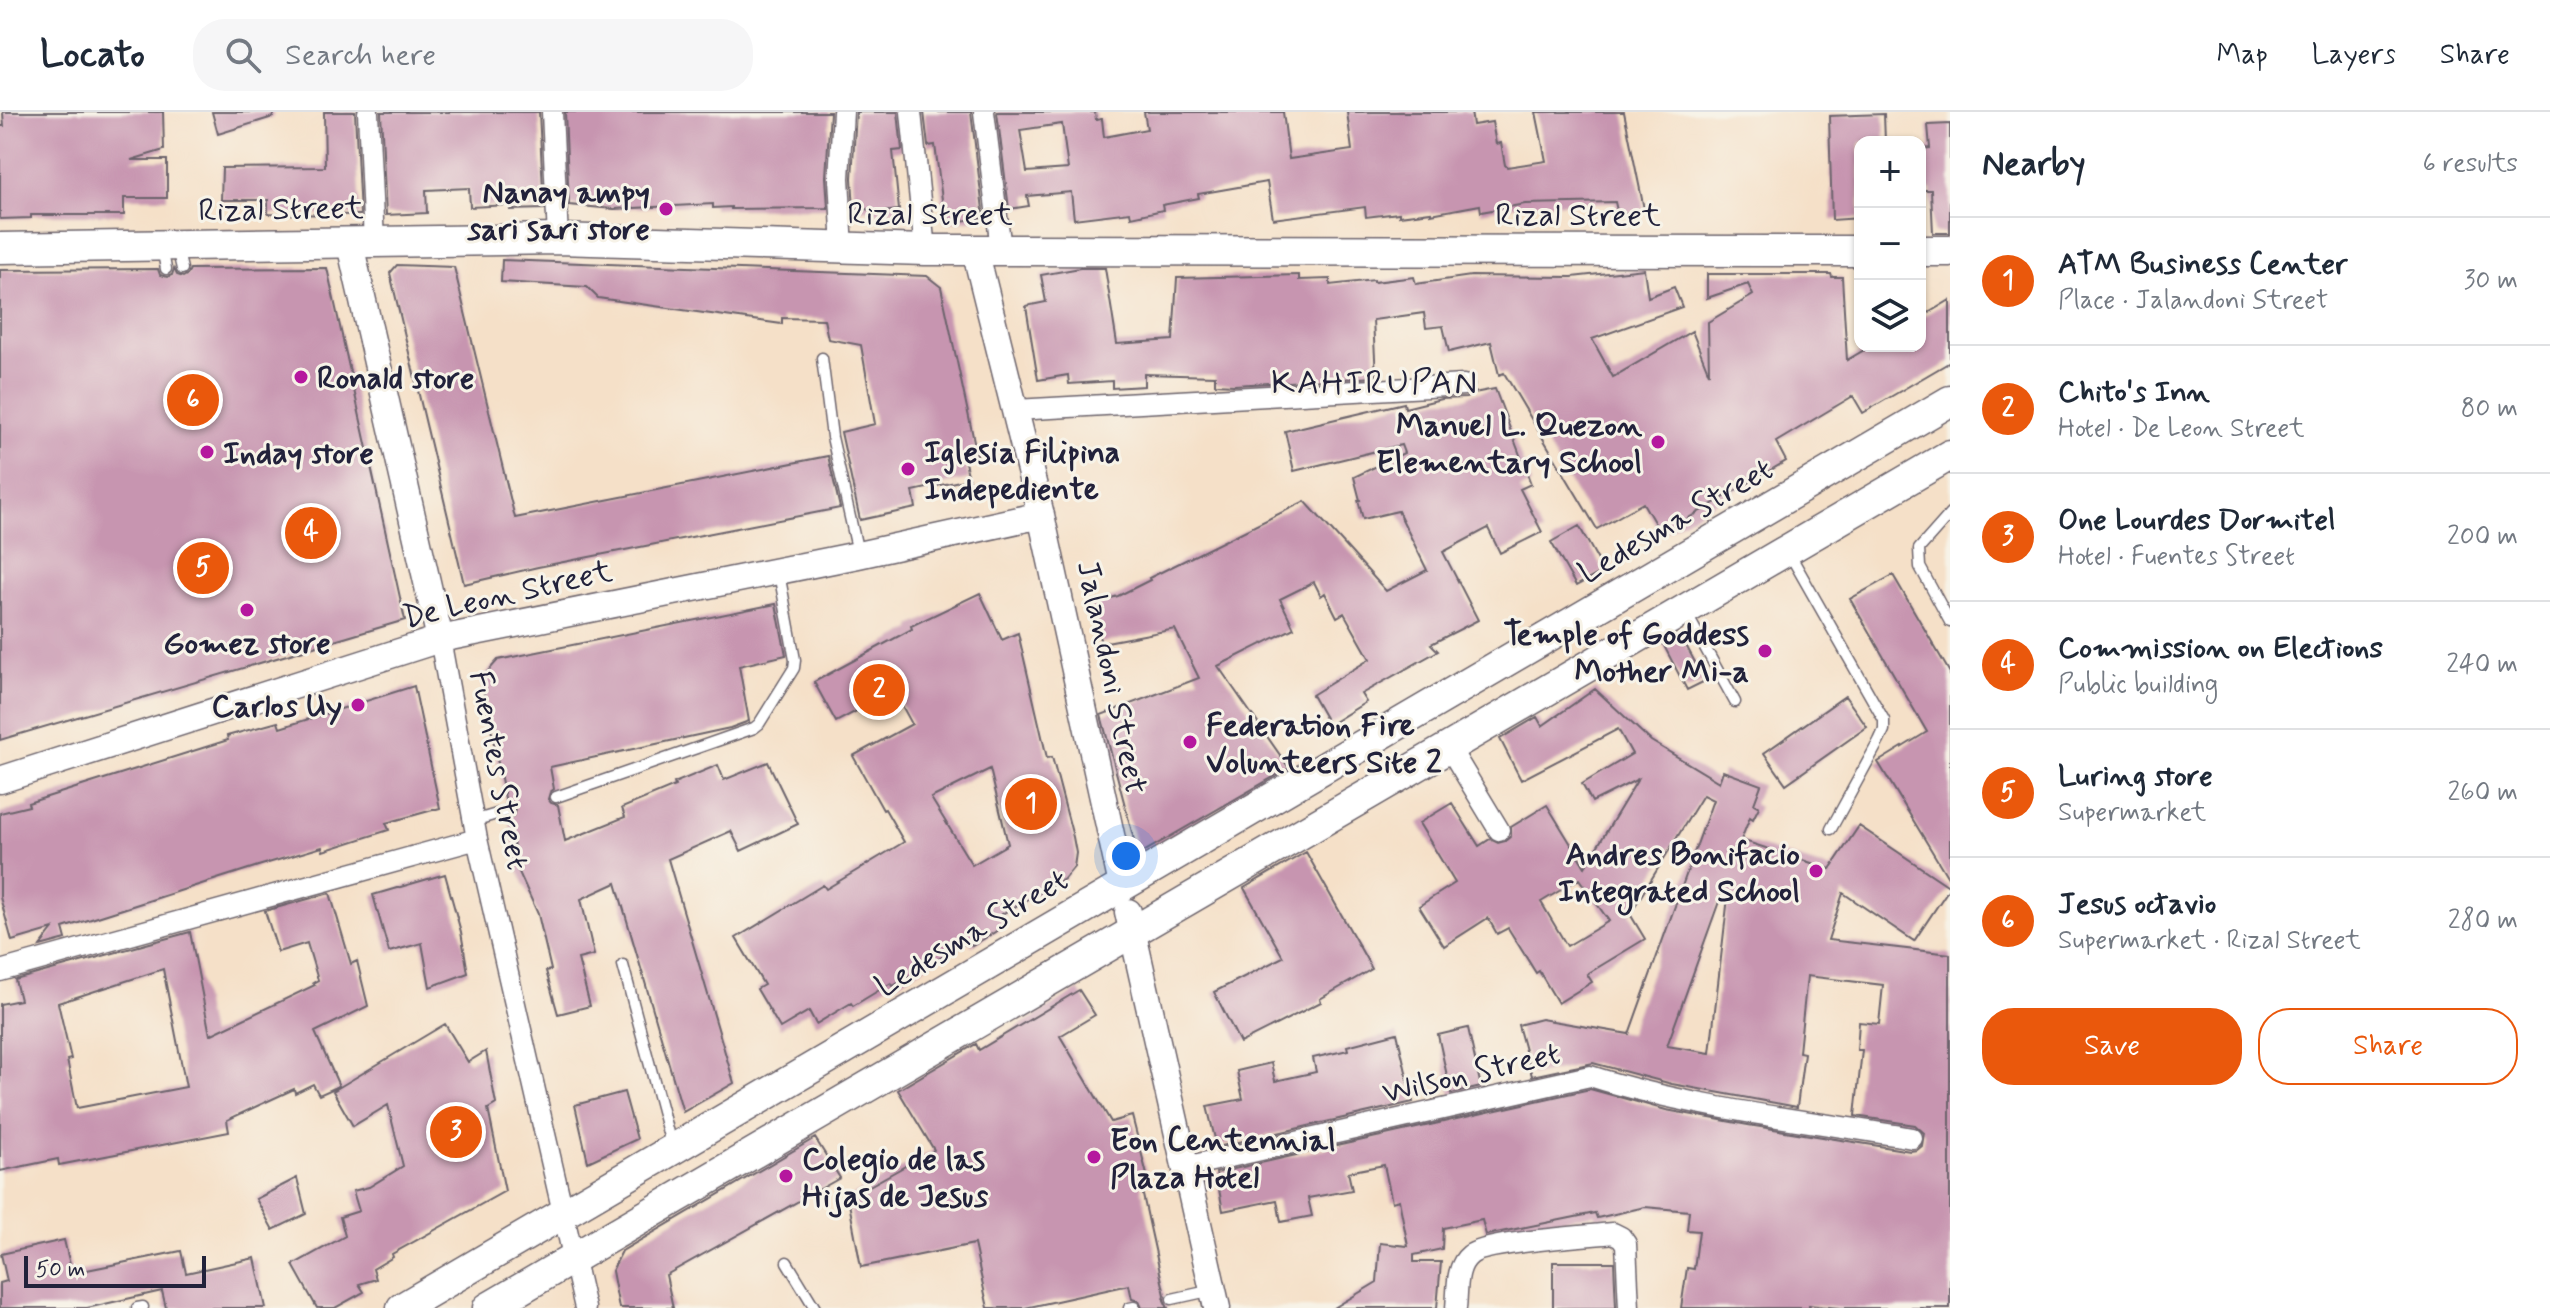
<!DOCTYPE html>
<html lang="en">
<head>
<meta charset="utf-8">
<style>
  :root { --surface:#fff; --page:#f6f6f7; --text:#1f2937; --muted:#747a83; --line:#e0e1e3; --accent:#ea580c }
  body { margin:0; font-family:Mynerve,sans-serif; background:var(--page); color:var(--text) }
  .controls { position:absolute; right:24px; top:24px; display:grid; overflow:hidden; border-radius:16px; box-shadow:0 2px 6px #0004 }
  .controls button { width:72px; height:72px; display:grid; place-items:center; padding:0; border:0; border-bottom:2px solid var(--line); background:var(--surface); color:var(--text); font:40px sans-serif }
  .scale { position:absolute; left:24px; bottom:20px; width:182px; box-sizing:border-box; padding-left:8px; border:4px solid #22223b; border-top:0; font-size:22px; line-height:28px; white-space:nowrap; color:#22223b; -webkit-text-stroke:6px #f7f3e8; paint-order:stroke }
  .you { position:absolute; left:1126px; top:744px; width:28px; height:28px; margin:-20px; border:6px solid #fff; border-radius:50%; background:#1a73e8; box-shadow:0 0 0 12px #1a73e833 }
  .badge { display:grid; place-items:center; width:52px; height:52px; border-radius:50%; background:var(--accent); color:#fff; font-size:26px; font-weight:700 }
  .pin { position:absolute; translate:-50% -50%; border:4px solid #fff; box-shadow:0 2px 8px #0006 }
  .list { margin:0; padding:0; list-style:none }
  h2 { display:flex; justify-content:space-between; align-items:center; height:104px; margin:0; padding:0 32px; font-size:34px }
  h2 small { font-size:26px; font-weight:400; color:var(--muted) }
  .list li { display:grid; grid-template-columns:52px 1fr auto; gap:24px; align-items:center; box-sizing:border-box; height:128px; padding:0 32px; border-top:2px solid var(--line) }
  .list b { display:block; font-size:30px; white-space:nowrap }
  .list p { margin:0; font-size:26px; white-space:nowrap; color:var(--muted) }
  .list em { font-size:26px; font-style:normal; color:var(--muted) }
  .actions { display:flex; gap:16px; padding:24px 32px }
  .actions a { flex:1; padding:18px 0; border:2px solid var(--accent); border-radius:32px; text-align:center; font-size:28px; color:var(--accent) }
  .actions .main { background:var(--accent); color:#fff }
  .icon { flex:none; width:44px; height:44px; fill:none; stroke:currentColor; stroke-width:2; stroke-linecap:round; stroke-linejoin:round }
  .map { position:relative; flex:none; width:1950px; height:1196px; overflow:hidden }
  header { display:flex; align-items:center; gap:48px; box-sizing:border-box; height:112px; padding:0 40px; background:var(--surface); border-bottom:2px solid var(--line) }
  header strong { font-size:38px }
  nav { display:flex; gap:44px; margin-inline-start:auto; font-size:28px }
  .search { width:560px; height:72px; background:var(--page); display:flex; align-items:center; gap:20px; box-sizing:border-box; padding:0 28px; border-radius:32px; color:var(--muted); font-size:30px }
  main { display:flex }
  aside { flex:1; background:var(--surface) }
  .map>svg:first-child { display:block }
  .building { fill:#c795b0; fill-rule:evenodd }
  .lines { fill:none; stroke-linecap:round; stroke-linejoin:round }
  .service-casing { stroke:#6c646c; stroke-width:13 }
  .minor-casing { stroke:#6c646c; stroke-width:23 }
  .tertiary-casing { stroke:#6c646c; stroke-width:29 }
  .secondary-casing { stroke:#6c646c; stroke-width:33 }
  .service { stroke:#fff; stroke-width:10 }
  .minor { stroke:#fff; stroke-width:20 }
  .tertiary { stroke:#fff; stroke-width:26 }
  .secondary { stroke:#fff; stroke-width:30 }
  .poi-dot { fill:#b5179e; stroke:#f7f3e8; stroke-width:3 }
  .labels { text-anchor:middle; stroke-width:6; stroke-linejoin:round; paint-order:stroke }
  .poi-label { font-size:32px; font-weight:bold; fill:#22223b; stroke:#f7f3e8; text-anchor:start }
  .street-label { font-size:32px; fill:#22223b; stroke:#f7f3e8 }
  .neighbourhood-label { font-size:34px; letter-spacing:2px; fill:#22223b; stroke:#f7f3e8 }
</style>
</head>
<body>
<header>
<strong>Locato</strong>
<div class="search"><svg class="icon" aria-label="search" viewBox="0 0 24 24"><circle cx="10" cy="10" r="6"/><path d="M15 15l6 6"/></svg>Search here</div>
<nav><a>Map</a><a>Layers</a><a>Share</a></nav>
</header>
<main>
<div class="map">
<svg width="1950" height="1196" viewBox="0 0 1950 1196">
  <rect width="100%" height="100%" fill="#f7f3e8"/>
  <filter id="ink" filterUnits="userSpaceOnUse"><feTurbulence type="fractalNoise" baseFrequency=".0125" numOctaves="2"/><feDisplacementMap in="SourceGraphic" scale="16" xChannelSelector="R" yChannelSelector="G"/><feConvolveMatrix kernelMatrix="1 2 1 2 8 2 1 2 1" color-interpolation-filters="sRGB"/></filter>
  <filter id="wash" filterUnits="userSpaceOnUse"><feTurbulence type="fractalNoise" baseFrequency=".006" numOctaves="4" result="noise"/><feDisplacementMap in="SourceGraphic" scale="32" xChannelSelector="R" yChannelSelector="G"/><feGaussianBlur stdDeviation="1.8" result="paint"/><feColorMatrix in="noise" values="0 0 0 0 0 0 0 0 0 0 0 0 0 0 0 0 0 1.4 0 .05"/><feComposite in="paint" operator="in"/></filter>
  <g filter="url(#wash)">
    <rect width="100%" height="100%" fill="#f5e0c8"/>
    <g id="blocks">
      <path class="building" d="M 3,0 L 163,0 L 164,38 L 131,48 L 167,48 L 167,86 L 124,86 L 124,103 L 31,103 L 31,106 L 0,107 L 0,14 L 4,14 Z
        M 212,0 L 273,0 L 273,5 L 218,22 Z
        M 324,0 L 355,0 L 360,103 L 268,102 L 268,88 L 221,88 L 222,56 L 325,55 Z
        M 381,0 L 539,0 L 544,97 L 510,98 L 510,93 L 470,95 L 469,76 L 426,78 L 427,101 L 386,103 Z
        M 565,0 L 830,0 L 826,65 L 828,96 L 731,97 L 731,95 L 713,96 L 713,92 L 614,97 L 569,93 Z
        M 856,0 L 898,0 L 902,38 L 893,39 L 899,98 L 872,101 L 872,97 L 854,98 L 852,66 Z
        M 924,0 L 971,0 L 984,106 L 945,111 L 935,33 L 928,34 Z
        M 997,0 L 1095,0 L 1096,8 L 1102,7 L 1104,25 L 1147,17 L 1144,0 L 1283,0 L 1289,47 L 1352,38 L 1347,0 L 1471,0 L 1473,13 L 1492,10 L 1496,32 L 1501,31 L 1505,53 L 1507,55 L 1546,49 L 1536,0 L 1624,0 L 1644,97 L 1618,103 L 1615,90 L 1525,92 L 1481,100 L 1480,93 L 1431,102 L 1431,100 L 1399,104 L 1399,101 L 1366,105 L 1365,95 L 1273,107 L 1267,70 L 1198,82 L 1199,86 L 1162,93 L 1163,98 L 1131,105 L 1130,100 L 1074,107 L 1071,80 L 1027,84 L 1029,94 L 1009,97 ZM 1062,12 L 1068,57 L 1027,60 L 1020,18 Z
        M 1884,2 L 1885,30 L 1860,30 L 1860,106 L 1832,108 L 1829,4 Z
        M 1950,12 L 1950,121 L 1933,121 L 1931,78 L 1920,78 L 1920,37 L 1930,36 L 1928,13 Z
        M 502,148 L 927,164 L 941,175 L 977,343 L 964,346 L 969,367 L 913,379 L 916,396 L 860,408 L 841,320 L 875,312 L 861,233 L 828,227 L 824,207 L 782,206 L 782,212 L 598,186 L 587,175 L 501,170 Z
        M 397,153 L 454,155 L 515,406 L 828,344 L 840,396 L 538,455 L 464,472 L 390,161 Z
        M 327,156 L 405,508 L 0,628 L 0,158 L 158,157 L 160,163 L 167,165 L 172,163 L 174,157 L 177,163 L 183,165 L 188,162 L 190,157 Z
        M 1080,156 L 1105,156 L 1117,232 L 1173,228 L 1177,166 L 1299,163 L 1299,168 L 1330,167 L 1330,173 L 1374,168 L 1374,170 L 1414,165 L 1416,172 L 1471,164 L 1572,165 L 1644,157 L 1648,185 L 1674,175 L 1682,195 L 1592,227 L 1613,265 L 1692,219 L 1709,262 L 1708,210 L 1753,183 L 1748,172 L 1707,186 L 1707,162 L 1831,162 L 1832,165 L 1842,165 L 1847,248 L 1871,234 L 1920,234 L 1920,206 L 1950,188 L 1950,250 L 1863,301 L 1853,284 L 1776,330 L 1786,349 L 1661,422 L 1643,391 L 1597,417 L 1504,261 L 1499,263 L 1491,230 L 1449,240 L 1443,214 L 1426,216 L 1424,201 L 1373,208 L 1376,265 L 1234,273 L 1215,272 L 1215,264 L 1144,262 L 1144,274 L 1112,276 L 1112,269 L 1069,272 L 1068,263 L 1038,268 L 1026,194 L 1046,190 L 1041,163 Z
        M 1495,277 L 1531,372 L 1520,377 L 1542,420 L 1500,441 L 1488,416 L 1443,440 L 1478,508 L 1431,532 L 1438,539 L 1361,582 L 1366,590 L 1329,613 L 1312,583 L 1370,547 L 1344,501 L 1337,505 L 1325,481 L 1321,484 L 1314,470 L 1280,487 L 1294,516 L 1218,554 L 1289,656 L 1138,743 L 1101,603 L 1199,566 L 1175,517 L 1101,531 L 1090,492 L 1118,484 L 1150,468 L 1149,466 L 1305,389 L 1386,479 L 1427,458 L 1398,399 L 1363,407 L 1358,388 L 1360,388 L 1354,365 L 1404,341 L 1401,333 L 1294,359 L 1285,319 L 1404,291 L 1405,296 L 1441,287 L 1466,286 L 1474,281 Z
        M 1579,414 L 1604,459 L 1576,474 L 1551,430 Z
        M 1893,463 L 1950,561 L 1950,769 L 1878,650 L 1927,620 L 1850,487 Z
        M 980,481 L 1002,528 L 1018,521 L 1047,646 L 1052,645 L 1073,725 L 1076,741 L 1074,755 L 1064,767 L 1002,802 L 1008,812 L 972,834 L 969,829 L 893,874 L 891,871 L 853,894 L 851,891 L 816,912 L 809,899 L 780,916 L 757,877 L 764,873 L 736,826 L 823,773 L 826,777 L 904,730 L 885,697 L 883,698 L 853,644 L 912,612 L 894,579 L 836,610 L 814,570 L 912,517 L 911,514 ZM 990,657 L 1008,732 L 972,753 L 931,686 Z
        M 776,492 L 786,543 L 739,554 L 749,609 L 730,616 L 550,655 L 554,677 L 550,680 L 548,687 L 551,691 L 558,693 L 565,729 L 625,705 L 622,696 L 675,674 L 674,671 L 718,653 L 724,668 L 768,650 L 798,712 L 741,739 L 731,719 L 668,747 L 734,971 L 683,1000 L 616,771 L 581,787 L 594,843 L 578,847 L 590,894 L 558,902 L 546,859 L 551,858 L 538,802 L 518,758 L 509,707 L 513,704 L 515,698 L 512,693 L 506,691 L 481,567 L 498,548 Z
        M 1680,522 L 1705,569 L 1687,578 L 1663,532 Z
        M 414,574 L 440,696 L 386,711 L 389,718 L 323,739 L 322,735 L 258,754 L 63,816 L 66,827 L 40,834 L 53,817 L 12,829 L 0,785 L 0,701 L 29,694 L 28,691 L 228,628 L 227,624 L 278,610 L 280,616 Z
        M 1595,577 L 1651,629 L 1719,670 L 1723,659 L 1761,673 L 1754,692 L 1759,695 L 1753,707 L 1750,705 L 1741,728 L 1830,757 L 1859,714 L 1950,775 L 1914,829 L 1843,781 L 1828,828 L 1950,842 L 1950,1196 L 1840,1196 L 1809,1193 L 1809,1196 L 1681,1196 L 1687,1156 L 1694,1157 L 1699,1119 L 1687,1118 L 1689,1099 L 1645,1095 L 1597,1106 L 1595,1101 L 1486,1123 L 1482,1108 L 1443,1116 L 1442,1137 L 1414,1143 L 1414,1150 L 1441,1150 L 1437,1196 L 1334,1196 L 1377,1170 L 1380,1131 L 1408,1134 L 1399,1088 L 1392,1090 L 1384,1053 L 1348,1060 L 1352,1078 L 1308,1086 L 1312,1104 L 1281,1110 L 1277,1088 L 1223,1099 L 1216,1061 L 1590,977 L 1666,998 L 1748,1013 L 1910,1039 L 1917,1038 L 1922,1034 L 1924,1021 L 1915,1013 L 1855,1004 L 1862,938 L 1857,938 L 1859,910 L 1879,912 L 1883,873 L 1807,864 L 1799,940 L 1804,941 L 1797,995 L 1672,972 L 1593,951 L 1532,964 L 1518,913 L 1541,907 L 1629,922 L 1713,688 L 1703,683 L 1630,802 L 1645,827 L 1587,862 L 1592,870 L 1558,891 L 1539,859 L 1536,861 L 1508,816 L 1497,822 L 1488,806 L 1444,834 L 1419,794 L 1455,771 L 1419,711 L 1452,691 L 1479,734 L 1490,727 L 1498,731 L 1505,729 L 1511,724 L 1511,715 L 1547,693 L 1585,755 L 1638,667 L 1592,690 L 1582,672 L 1632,642 L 1618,617 L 1521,668 L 1500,627 L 1537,605 L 1542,614 ZM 1579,767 L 1609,809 L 1567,834 L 1541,790 ZM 1721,784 L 1728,785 L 1710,941 L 1667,934 Z
        M 1845,584 L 1867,615 L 1786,672 L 1764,641 Z
        M 1306,740 L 1372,857 L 1320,887 L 1321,890 L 1240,931 L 1214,880 L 1283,845 L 1244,776 Z
        M 445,762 L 461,820 L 468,861 L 430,875 L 422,831 L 389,840 L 373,783 Z
        M 330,781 L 351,852 L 357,849 L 368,894 L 315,920 L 339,974 L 319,983 L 313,972 L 295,981 L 294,977 L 227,1008 L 229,1020 L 59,1053 L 58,1047 L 0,1059 L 0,892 L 20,888 L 15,868 L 190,820 L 210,923 L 315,873 L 313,871 L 318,868 L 307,831 L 278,840 L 265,799 ZM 163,857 L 186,975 L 77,996 L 67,948 L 71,947 L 58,891 Z
        M 1079,878 L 1095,903 L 1060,924 L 1111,1010 L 1132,1004 L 1147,1063 L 1139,1065 L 1165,1183 L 1164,1188 L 1168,1196 L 1142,1196 L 1139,1189 L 1132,1187 L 1129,1173 L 1025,1196 L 988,1196 L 974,1132 L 861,1155 L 848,1086 L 934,1038 L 898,978 L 976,932 L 979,938 Z
        M 445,912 L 468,950 L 486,939 L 496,992 L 488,997 L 505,1079 L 392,1142 L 393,1145 L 373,1157 L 376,1167 L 359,1172 L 364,1180 L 335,1196 L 317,1196 L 293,1153 L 345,1124 L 340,1105 L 359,1099 L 353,1079 L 369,1075 L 403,1054 L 388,993 L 353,1014 L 333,979 Z
        M 1468,916 L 1481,975 L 1451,982 L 1438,923 Z
        M 1397,921 L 1413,990 L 1217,1035 L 1207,994 L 1243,987 L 1237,959 L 1271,951 L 1275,969 L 1316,960 L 1313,946 L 1348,938 L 1347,934 Z
        M 624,980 L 637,1027 L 588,1050 L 575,993 Z
        M 815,1026 L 840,1066 L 666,1163 L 673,1196 L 619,1196 L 612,1159 L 622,1139 Z
        M 297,1066 L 306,1102 L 273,1118 L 256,1087 Z
        M 64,1128 L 72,1161 L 181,1139 L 186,1161 L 255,1146 L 266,1196 L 166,1196 L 162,1179 L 87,1196 L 0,1196 L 0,1171 L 7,1169 L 1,1142 Z
        M 1553,1150 L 1614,1150 L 1616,1196 L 1553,1196 Z"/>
    </g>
  </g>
  <g filter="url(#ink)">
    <use href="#blocks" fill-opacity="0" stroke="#6c646c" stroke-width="2"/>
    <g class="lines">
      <defs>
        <path id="service" d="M 162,135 L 166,157
          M 177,136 L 182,157
          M 822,246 L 832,325 L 858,441
          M 1950,402 L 1919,437 L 1920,455 L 1950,510
          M 1789,441 L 1884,608 L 1884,618 L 1879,629 L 1831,717
          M 1686,501 L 1735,590
          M 556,685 L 754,616 L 759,612 L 794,556 L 795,548 L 779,461
          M 473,709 L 507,699
          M 623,853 L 671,1032
          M 787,1150 L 815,1196
          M 1172,1187 L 1213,1178
          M 137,1196 L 143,1195
          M 1129,1196 L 1134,1195"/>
        <path id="minor" d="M 368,0 L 374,130
          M 552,0 L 558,127
          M 843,0 L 839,66 L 843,137
          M 911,0 L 925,138
          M 984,0 L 1001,137
          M 1015,298 L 1464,273
          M 440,527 L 477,727 L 585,1196
          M 1449,635 L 1499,718
          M 0,859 L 477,727
          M 1185,1055 L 1590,964 C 1694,997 1805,1008 1912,1026
          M 1456,1196 C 1458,1178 1455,1155 1470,1143 C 1484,1130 1588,1124 1613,1121 L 1621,1125 L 1626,1132 L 1629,1196"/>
        <path id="tertiary" d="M 350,132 L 440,527
          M 975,138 L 1041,403 L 1122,773
          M 0,668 L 440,527 L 858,443 L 1041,403
          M 1128,800 L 1217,1196"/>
        <path id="secondary" d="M 0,136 L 558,127 L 925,138 L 1860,139
          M 1920,139 L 1950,139
          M 402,1196 L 1950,289
          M 488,1196 L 1950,343"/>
      </defs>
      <use href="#service" class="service-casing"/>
      <use href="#minor" class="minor-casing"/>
      <use href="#tertiary" class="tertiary-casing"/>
      <use href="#secondary" class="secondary-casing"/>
      <use href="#service" class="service"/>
      <use href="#minor" class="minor"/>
      <use href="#tertiary" class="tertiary"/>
      <use href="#secondary" class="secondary"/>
    </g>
  </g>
  <g class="poi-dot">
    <circle cx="666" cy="97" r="8"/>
    <circle cx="301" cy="265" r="8"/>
    <circle cx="1658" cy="330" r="8"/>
    <circle cx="207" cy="340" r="8"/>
    <circle cx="908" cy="357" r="8"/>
    <circle cx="247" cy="498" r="8"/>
    <circle cx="1765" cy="539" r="8"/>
    <circle cx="358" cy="593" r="8"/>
    <circle cx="1190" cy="630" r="8"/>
    <circle cx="1816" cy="759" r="8"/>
    <circle cx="1094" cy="1045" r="8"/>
    <circle cx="786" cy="1064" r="8"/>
  </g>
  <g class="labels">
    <g class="poi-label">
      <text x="650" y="90" text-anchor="end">Nanay ampy<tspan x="650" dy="37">sari sari store</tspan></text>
      <text x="317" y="276">Ronald store</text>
      <text x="1642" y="323" text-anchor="end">Manuel L. Quezon<tspan x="1642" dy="37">Elementary School</tspan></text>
      <text x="924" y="350">Iglesia Filipina<tspan x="924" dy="37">Indepediente</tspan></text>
      <text x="223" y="351">Inday store</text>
      <text x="1749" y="532" text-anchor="end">Temple of Goddess<tspan x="1749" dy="37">Mother Mi-a</tspan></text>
      <text x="247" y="541" text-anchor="middle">Gomez store</text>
      <text x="342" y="604" text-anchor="end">Carlos Uy</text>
      <text x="1206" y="623">Federation Fire<tspan x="1206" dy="37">Volunteers Site 2</tspan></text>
      <text x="1800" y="752" text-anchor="end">Andres Bonifacio<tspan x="1800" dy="37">Integrated School</tspan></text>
      <text x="1110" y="1038">Eon Centennial<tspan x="1110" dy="37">Plaza Hotel</tspan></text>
      <text x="802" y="1057">Colegio de las<tspan x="802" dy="37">Hijas de Jesus</tspan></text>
    </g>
    <g class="street-label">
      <text transform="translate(281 96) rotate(-1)" y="11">Rizal Street</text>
      <text x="930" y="112">Rizal Street</text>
      <text x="1578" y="113">Rizal Street</text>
      <text transform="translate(1675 408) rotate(-30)" y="11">Ledesma Street</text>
      <text transform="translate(507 481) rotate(-13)" y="11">De Leon Street</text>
      <text transform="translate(1113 565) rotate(78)" y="11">Jalandoni Street</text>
      <text transform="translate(500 658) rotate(79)" y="11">Fuentes Street</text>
      <text transform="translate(971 820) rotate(-31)" y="11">Ledesma Street</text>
      <text transform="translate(1471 960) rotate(-13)" y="11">Wilson Street</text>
    </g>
    <g class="neighbourhood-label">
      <text x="1375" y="281">KAHIRUPAN</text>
    </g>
  </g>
</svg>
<div class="controls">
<button>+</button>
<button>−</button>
<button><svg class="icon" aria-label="layers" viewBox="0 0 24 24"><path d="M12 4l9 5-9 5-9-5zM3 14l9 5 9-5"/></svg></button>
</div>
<div class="scale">50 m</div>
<div class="you"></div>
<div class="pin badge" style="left:1031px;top:692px">1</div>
<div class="pin badge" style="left:879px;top:578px">2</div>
<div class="pin badge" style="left:456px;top:1020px">3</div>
<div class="pin badge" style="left:311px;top:421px">4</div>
<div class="pin badge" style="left:203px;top:456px">5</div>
<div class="pin badge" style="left:193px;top:288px">6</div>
</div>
<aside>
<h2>Nearby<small>6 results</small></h2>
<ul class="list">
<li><span class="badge">1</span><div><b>ATM Business Center</b><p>Place · Jalandoni Street</p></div><em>30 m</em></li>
<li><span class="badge">2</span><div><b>Chito's Inn</b><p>Hotel · De Leon Street</p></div><em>80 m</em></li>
<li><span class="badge">3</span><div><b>One Lourdes Dormitel</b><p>Hotel · Fuentes Street</p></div><em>200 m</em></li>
<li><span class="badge">4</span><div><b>Commission on Elections</b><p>Public building</p></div><em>240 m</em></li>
<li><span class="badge">5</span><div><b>Luring store</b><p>Supermarket</p></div><em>260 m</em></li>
<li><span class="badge">6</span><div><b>Jesus octavio</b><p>Supermarket · Rizal Street</p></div><em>280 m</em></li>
</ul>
<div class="actions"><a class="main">Save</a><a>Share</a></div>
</aside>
</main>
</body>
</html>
